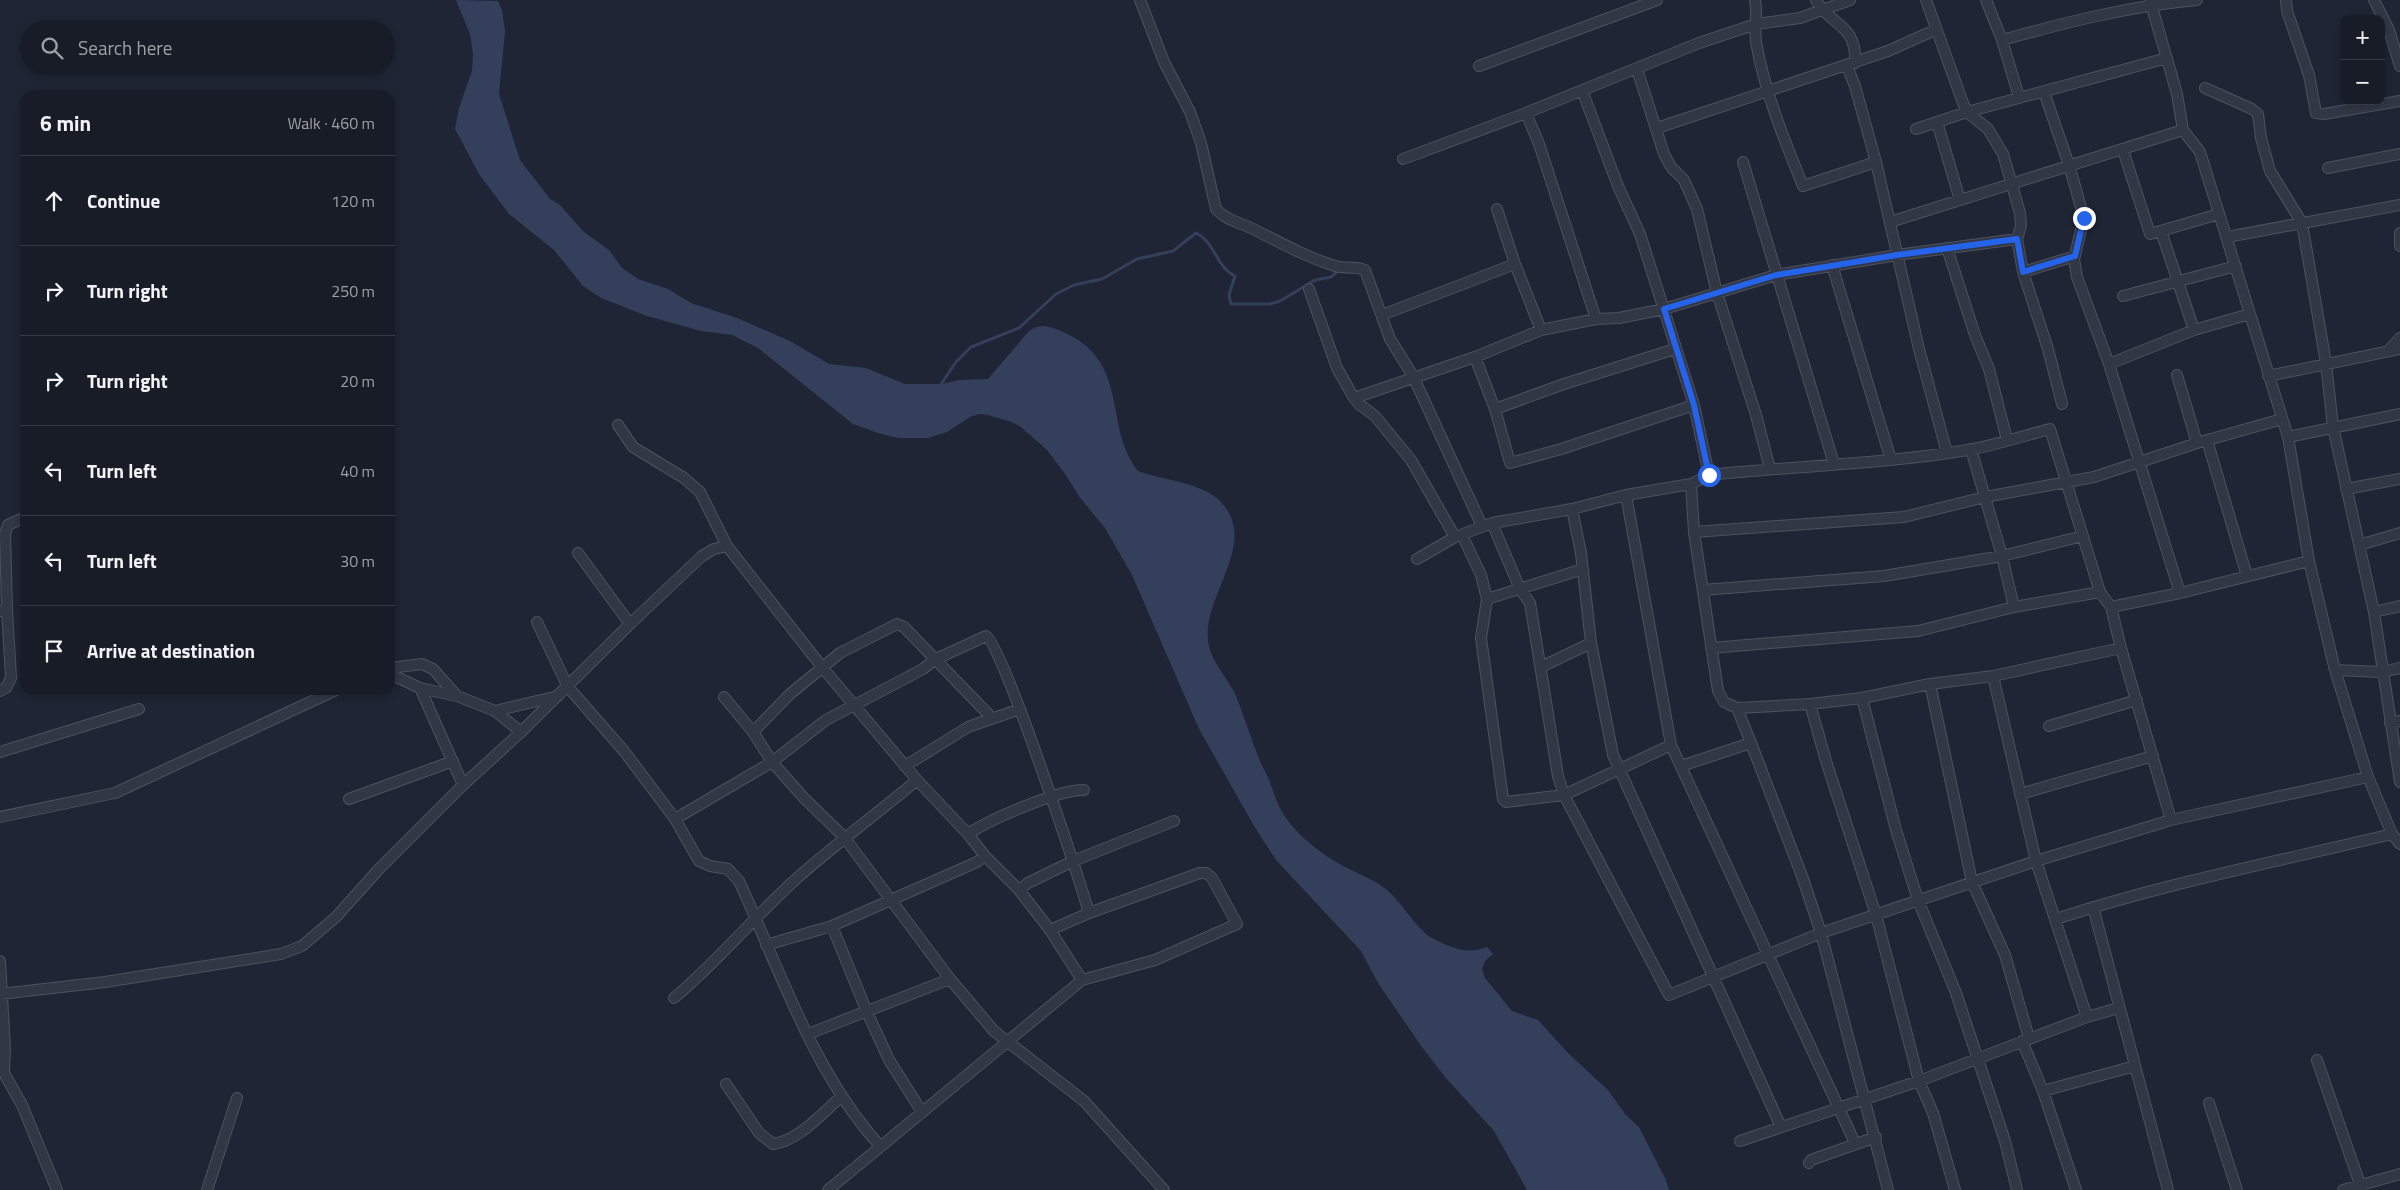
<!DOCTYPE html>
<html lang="en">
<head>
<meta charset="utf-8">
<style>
  :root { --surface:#171c27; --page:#20252f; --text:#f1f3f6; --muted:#9ea1a7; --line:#363a44 }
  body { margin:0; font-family:"Titillium Web",sans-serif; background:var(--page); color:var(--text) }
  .controls { position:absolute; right:15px; top:15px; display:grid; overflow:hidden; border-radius:10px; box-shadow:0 2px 8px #0003 }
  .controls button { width:45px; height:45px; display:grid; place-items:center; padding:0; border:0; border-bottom:1px solid var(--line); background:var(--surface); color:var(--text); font:25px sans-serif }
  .stop { position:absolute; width:15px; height:15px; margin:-11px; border:4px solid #2563eb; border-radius:50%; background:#fff }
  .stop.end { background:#2563eb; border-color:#fff; box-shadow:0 1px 5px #0008 }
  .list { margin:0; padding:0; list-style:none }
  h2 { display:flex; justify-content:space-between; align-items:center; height:65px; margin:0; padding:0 20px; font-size:21px }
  h2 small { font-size:16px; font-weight:400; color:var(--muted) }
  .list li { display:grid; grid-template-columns:32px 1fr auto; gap:15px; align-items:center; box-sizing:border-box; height:90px; padding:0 20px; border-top:1px solid var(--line) }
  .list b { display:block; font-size:19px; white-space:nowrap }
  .list em { font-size:16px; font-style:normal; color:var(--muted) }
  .icon { flex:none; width:28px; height:28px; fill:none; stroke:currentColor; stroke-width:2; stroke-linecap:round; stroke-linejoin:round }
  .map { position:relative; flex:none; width:2400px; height:1190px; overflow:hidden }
  .search { position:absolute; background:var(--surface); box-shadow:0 2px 8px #0003; left:20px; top:20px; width:375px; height:55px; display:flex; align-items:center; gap:12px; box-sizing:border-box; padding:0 18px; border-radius:28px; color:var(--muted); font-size:19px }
  .panel { position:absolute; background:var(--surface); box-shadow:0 2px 8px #0003; left:20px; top:90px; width:375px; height:605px; border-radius:15px }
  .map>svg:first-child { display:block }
  .water { fill:#333f5b }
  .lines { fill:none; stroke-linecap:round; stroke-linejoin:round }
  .stream { stroke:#333f5b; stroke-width:3 }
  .minor-casing { stroke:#4d5260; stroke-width:12 }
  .minor { stroke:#323745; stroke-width:10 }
  .route { stroke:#2563eb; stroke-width:6 }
</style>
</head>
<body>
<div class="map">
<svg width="2400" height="1190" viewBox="0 0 2400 1190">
  <rect width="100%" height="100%" fill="#1f2534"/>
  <path class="water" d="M 456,0 L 498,1 L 502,10 L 505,31 L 499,94 L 520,160 L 550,199 L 559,204 L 584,232 L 609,250 L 622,268 L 638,279 L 668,289 L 691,303 L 737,318 L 790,341 L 829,364 L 866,368 L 905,384 L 942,384 L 959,380 L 988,379 L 1029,331 C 1040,323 1048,326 1061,331 C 1132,361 1102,425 1138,471 C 1169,483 1214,481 1230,515 C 1250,556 1196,607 1210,650 C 1215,666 1229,680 1236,696 C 1244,716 1250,736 1258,756 C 1261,765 1266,772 1269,780 C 1274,793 1278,807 1286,818 C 1302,840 1324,856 1347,868 C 1361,875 1375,880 1387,890 C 1402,902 1418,932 1434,939 C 1453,948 1465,955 1487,947 L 1493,954 L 1485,961 L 1482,969 L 1485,978 L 1512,1011 L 1538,1020 L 1568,1053 L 1608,1090 L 1626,1115 L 1639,1127 L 1665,1178 L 1669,1190 L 1527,1190 L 1494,1131 L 1445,1077 L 1419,1043 L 1378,983 L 1361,951 L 1276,860 L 1254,826 L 1199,729 L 1132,575 L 1105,528 L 1081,499 L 1065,474 L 1047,450 L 1021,427 L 1012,422 L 988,415 L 979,414 L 970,417 L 947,432 L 928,438 L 898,438 L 878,433 L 853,424 L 758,348 L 732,335 L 701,331 L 647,316 L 601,298 L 583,286 L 554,250 L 509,214 L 479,174 L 455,129 L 459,108 L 472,71 L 473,54 L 470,34 Z"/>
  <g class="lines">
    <path class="stream" d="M 939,387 L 956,362 L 971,347 L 1019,328 L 1056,294 L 1074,285 L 1102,279 L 1137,259 L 1173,251 L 1196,233 C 1215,242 1216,267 1235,276 L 1229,295 L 1231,304 L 1270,304 L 1280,301 L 1315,280 L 1331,277 L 1338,271"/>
    <defs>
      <path id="minor" d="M 1140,0 L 1164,62 L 1190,112 L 1201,143 L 1216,209 C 1227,221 1242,223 1257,231 C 1283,244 1306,257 1335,266 C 1345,269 1355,266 1365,270 L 1390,339 L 1413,376 L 1482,526
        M 1755,0 C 1758,15 1754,27 1756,42 C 1765,93 1784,139 1803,186 L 1876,162
        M 1816,0 C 1831,27 1857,23 1855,63
        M 1926,0 L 1963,103 L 1967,112 L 1988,129 L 2003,154 L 2020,213 L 2021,226 L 2017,239 L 2023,272 L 2048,349 L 2062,404
        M 1986,0 L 2002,40 L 2019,97
        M 2150,0 L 2177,94 L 2183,130 L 2200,152 L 2288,437 L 2309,561 L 2335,670 L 2368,777 L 2392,834 L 2400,844
        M 2286,0 L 2287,11 L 2309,75 L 2316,113 L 2324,114 L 2400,101
        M 2374,0 L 2389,30 L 2400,66
        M 2002,40 C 2068,22 2129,6 2197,0
        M 1479,66 L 1657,0
        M 1847,66 L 1855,86 L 1876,162 L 1919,349 L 1947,453
        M 1637,69 L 1664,154 L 1671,167 L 1684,180 L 1697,209 L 1717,293 L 1756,415 L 1770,469
        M 2205,88 L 2252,109 L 2258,114 L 2261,138 L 2270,171 L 2302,223 L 2326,363 L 2333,427 L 2374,612 L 2400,782
        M 1582,90 L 1618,186 L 1640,234 L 1694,405 L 1709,475
        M 2044,92 L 2069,165 L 2084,218 L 2074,259 L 2077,277 L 2109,364 L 2180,593 L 2309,561
        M 1526,113 L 1539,144 L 1596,319
        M 1937,122 L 1960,200
        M 1657,128 L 1888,51 L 1935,30
        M 1916,129 L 1967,112 L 2167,58
        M 2123,150 L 2150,234 L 2219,214
        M 1403,159 L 1526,113 L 1699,43 L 1756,24 L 1800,18 L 1850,0
        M 1743,162 L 1834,464
        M 2328,168 L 2400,154
        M 1497,209 L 1515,264 L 1541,330
        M 1890,222 L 2183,130
        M 2161,231 L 2194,330
        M 2400,233 L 2400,246
        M 2227,237 L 2400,205
        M 1947,248 L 1975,335 L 1989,369 L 2007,440
        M 1832,265 L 1891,460
        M 2023,272 L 2075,256
        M 1309,289 L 1337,368 L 1354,398 L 1359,404 L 1375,416 L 1411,460 L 1455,537
        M 2123,296 L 2236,266
        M 1382,315 L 1515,264
        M 2388,351 L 2400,338
        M 1475,357 L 1495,409 L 1510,463 L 1561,449 L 1694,405
        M 2109,364 L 2194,330 L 2250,314
        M 2177,375 L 2197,443
        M 2268,376 L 2400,349
        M 1354,398 L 1475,357 L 1541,330 L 1596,319 L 1619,318 L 1664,309 L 1776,275 L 1897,255 L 2017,239
        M 1495,409 L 1564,384 L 1675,349
        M 618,425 L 633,447 L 684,478 L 700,492 L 727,546 L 822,667 L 917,780 L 968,834 L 985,856 L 1019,890 L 1050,930 L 1082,980
        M 2288,437 L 2400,414
        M 2207,440 L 2247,576
        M 1971,449 L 2002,556 L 2014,607
        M 1691,484 L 1694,532 L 1718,691 L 1724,702 L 1737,708
        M 2346,489 L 2400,479
        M 1626,495 L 1671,745 L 1855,1143
        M 1572,509 L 1581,553 L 1591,643 L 1613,755 L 1781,1127
        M 1492,523 L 1520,589 L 1530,603 L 1558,776 L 1564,795 L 1669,995 L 1821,933 L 2036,861 L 2171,820 L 2368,777
        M 1694,532 L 1904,517 L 1985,497 L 2094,477 L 2197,443 L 2282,419
        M 1462,535 L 1481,575 L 1487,599 L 1481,638 L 1503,799 L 1506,802 L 1564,795 L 1671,745
        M 2359,545 L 2400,533
        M 578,553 L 630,624
        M 1417,559 L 1455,537 L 1492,523 L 1572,509 L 1626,495 L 1691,484 L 1709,475 C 1796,466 1883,464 1968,450 C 1996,445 2023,436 2050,429 L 2100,592 L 2111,607
        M 1703,590 L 1884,576 L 2002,556 L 2083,536
        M 1487,599 L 1583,569
        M 0,611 L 7,609 L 5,534 L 8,525 L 25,517
        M 2374,612 L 2400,606
        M 537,622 L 568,687 L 624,751 L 675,819 L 699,861 L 710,866 L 728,869 L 739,881 C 780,970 813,1072 880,1146
        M 1711,648 L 1918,631 L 2014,607 L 2100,592
        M 2121,648 L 2111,607 L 2180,593
        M 1541,667 L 1591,643
        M 390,668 L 422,664 L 433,669 L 457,696 L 495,711 L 558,696
        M 2335,670 L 2382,672 L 2400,668
        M 390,674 L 420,688 L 457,696
        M 1993,676 L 2036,861 L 2087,1017
        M 1930,684 L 1993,676 L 2121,648 L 2171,820
        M 420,688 L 463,785
        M 0,691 L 6,688 L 11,678 L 7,609
        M 724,697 L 753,732 L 772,762 L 804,798 L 844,837 L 950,979 L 994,1031 L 1084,1101 L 1164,1190
        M 1862,698 L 1896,830 L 1918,900 L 1956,993 L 2005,1141 L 2017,1190
        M 1810,704 L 1826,761 L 1876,915 L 1919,1081 L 1933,1113 L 1955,1190
        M 495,711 L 521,732
        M 2390,723 L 2400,721
        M 2049,726 L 2137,700
        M 753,732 L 790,694 L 840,653 L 897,624 L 904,627 L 992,718
        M 1751,743 L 1737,708 L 1810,704 L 1862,698 L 1930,684 L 1972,882 L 2005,955 L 2029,1038
        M 0,752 L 139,709
        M 905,766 L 968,727 L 1020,709
        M 1681,766 L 1751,743 L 1802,876 L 1821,933 L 1888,1190
        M 2020,794 L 2153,756
        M 349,799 L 453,761
        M 0,817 L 115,793 L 336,690
        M 675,819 L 772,762 L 826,720 L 923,669 L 934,660 L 986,636 C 1003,645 1079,879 1089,913
        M 968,834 C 991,819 1057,790 1084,790
        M 1019,890 L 1028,883 L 1073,861 L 1174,821
        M 2093,907 L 2168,1190
        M 2056,919 C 2166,883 2280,861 2392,834
        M 832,926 L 867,1012 L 889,1060 L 922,1112
        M 766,945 L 832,926 L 977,862 L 985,856
        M 0,961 L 5,1048 L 4,1071
        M 0,994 L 105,982 L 281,954 L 302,946 L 336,917 L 379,869 L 463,785 L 521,732 L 630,624 L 702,556 L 714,549 L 727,546
        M 674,998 C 718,961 754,917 796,879 C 835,844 877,814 917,780
        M 808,1034 L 950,979
        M 2022,1041 L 2043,1091 L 2076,1190
        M 2317,1060 L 2362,1190
        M 0,1066 L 22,1105 L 57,1190
        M 726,1084 L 759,1133 L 773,1144 C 799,1141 823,1112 842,1096
        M 2043,1091 L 2135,1066
        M 2209,1103 L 2237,1190
        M 1740,1141 L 1919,1081 L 2087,1017 L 2118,1008
        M 1809,1163 L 1811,1160 L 1876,1137
        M 207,1190 L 237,1098
        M 828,1190 L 1082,980 L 1155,960 L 1237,924 L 1212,878 L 1206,873 L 1200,873 L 1089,913 L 1050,930
        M 2343,1190 L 2400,1174"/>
    </defs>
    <use href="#minor" class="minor-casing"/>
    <use href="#minor" class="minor"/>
  </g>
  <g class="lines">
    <path class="route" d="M 1709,475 L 1694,405 L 1664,309 L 1776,275 L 1897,255 L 2017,239 L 2023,272 L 2075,256 L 2084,218"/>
  </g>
</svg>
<div class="controls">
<button>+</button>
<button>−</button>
</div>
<div class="stop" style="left:1709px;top:475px"></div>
<div class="stop end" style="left:2084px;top:218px"></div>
<div class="search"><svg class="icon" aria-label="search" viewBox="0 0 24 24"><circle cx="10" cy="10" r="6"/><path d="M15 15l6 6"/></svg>Search here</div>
<section class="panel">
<h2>6 min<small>Walk · 460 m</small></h2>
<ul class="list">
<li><svg class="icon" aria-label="ahead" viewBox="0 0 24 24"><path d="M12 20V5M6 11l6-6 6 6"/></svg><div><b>Continue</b></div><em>120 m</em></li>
<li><svg class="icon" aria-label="right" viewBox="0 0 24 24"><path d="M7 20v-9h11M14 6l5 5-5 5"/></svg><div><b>Turn right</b></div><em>250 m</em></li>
<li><svg class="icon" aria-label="right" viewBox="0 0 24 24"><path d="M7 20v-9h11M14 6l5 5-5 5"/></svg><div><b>Turn right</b></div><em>20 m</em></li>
<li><svg class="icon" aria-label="left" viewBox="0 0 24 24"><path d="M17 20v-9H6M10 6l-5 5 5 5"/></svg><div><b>Turn left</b></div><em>40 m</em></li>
<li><svg class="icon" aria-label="left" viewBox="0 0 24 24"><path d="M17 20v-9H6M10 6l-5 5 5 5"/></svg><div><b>Turn left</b></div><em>30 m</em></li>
<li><svg class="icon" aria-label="arrive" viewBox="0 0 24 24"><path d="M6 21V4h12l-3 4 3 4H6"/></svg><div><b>Arrive at destination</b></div></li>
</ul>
</section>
</div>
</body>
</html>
